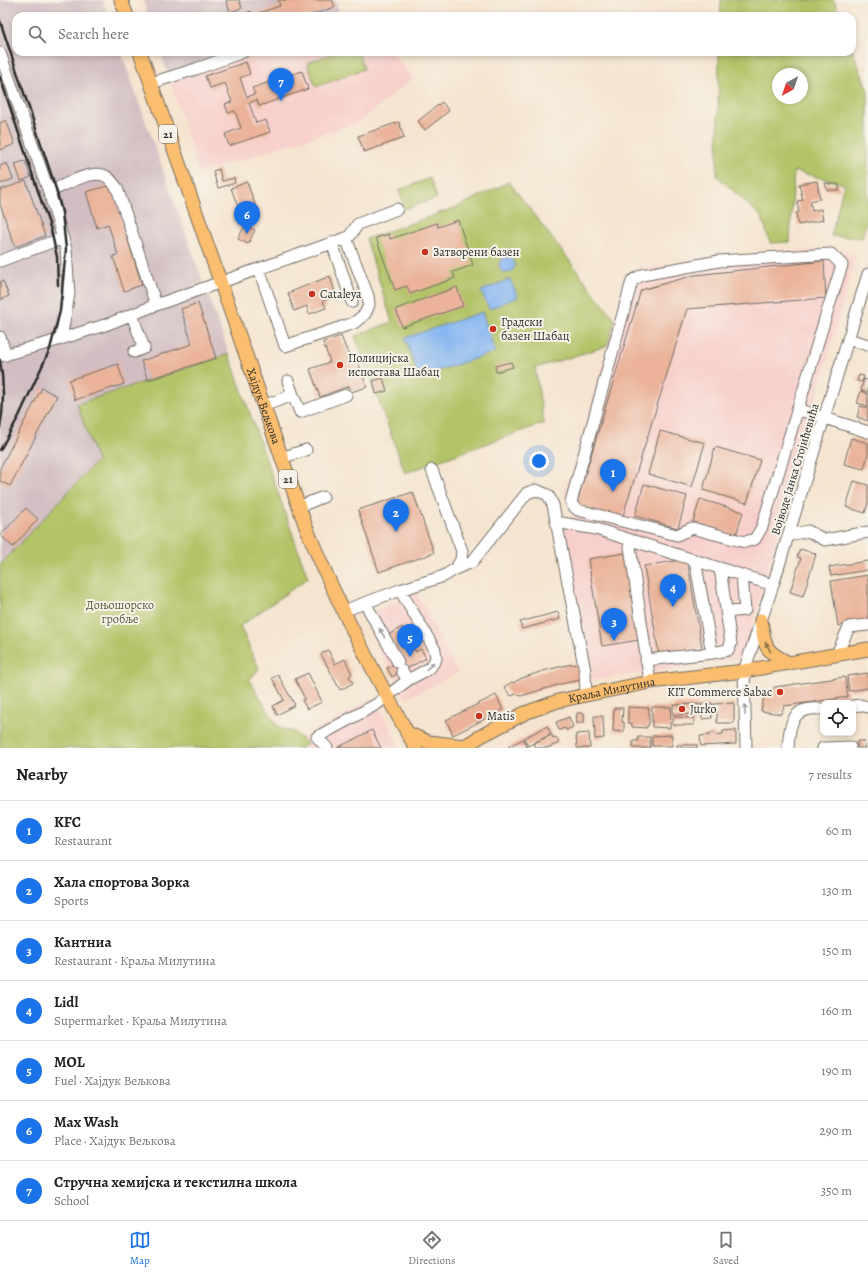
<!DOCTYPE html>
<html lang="en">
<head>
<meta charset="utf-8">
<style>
  :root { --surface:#fff; --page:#f2f2f2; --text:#202124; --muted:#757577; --line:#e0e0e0; --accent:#1a73e8 }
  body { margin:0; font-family:Alegreya,serif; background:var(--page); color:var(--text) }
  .controls { position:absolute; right:12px; bottom:12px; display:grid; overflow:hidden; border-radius:8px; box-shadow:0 2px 6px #0003 }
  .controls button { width:36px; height:36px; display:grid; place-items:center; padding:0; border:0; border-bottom:1px solid var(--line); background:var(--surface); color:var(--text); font:20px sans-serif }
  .compass { position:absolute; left:772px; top:68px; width:36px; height:36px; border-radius:50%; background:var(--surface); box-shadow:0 2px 6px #0003; rotate:220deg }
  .you { position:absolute; left:539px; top:461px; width:14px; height:14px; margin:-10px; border:3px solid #fff; border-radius:50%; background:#1a73e8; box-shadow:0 0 0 6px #1a73e833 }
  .badge { display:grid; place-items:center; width:26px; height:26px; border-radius:50%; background:var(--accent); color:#fff; font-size:13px; font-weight:700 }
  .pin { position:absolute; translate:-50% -33px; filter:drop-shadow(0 1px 2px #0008) }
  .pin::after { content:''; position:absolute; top:21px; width:14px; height:12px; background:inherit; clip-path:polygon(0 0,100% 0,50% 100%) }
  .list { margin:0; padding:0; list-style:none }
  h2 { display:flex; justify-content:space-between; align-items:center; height:52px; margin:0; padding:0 16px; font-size:17px }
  h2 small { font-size:13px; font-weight:400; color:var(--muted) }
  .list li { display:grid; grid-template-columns:26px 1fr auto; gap:12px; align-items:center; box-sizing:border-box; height:60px; padding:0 16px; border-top:1px solid var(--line) }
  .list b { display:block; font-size:15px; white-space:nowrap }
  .list p { margin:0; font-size:13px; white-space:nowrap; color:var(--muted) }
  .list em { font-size:13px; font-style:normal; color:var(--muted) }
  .icon { flex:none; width:22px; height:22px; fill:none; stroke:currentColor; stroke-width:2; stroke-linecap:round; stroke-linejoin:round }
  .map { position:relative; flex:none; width:868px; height:748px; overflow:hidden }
  .search { position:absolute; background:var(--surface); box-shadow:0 2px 6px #0003; left:12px; right:12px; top:12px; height:44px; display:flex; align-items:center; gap:10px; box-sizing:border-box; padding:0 14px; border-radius:12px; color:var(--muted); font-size:15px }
  .sheet { height:472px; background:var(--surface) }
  nav { display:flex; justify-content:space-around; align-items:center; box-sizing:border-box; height:56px; border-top:1px solid var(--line); background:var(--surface); font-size:11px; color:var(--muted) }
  nav a { display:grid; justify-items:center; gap:2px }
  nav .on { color:var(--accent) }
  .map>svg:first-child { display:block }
  .built { fill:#f7d0cb }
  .industrial { fill:#d2bec2 }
  .green { fill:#b2c367; stroke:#6e7749; fill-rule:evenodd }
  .water { fill:#86b6f1; stroke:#58708e }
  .building { fill:#eab39a }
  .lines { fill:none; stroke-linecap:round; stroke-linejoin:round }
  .minor-casing { stroke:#726c64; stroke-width:13 }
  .major-casing { stroke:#726c64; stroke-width:15 }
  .minor { stroke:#fff; stroke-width:11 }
  .major { stroke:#fabe6e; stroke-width:13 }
  .rail { stroke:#2b2b2b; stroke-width:2.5 }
  .oneway { fill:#a0a0a0 }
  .oneway2 { fill:#92744c }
  .poi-dot { fill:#c8321e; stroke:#f7f3e8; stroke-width:1.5 }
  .labels { text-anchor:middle; stroke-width:4; stroke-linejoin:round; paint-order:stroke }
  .shield { fill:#f7f3e8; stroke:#686764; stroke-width:1 }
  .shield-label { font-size:11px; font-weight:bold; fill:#2b2b2b }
  .poi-label { font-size:12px; fill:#2b2b2b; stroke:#f7f3e8; text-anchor:start }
  .street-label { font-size:12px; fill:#2b2b2b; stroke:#f7f3e8 }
  .park-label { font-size:12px; fill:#54593d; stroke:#f7f3e8 }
</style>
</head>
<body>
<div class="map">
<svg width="868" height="748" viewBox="0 0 868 748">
  <rect width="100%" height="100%" fill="#f7f3e8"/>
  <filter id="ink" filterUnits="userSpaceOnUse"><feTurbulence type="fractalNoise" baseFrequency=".025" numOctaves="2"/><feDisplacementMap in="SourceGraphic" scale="8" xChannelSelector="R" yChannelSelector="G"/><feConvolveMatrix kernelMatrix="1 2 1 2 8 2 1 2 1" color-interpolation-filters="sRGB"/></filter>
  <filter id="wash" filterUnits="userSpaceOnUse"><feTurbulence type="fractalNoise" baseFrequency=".012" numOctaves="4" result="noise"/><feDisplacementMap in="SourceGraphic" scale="16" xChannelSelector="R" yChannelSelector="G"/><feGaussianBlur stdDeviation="0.9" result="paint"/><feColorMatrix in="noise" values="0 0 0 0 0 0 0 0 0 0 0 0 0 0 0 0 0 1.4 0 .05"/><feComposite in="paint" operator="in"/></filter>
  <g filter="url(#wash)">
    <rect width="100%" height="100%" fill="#f5e4cf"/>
    <path class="built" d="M 240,52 L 392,52 L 413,78 L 357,123 L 199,173 L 168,75 Z
      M 834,249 L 856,257 L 743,658 L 593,680 L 563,530 L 575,514 L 564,495 L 627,282 L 643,270 L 715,256 Z
      M 417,593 L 458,673 L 405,699 L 362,616 Z
      M 374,698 L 401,748 L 301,748 L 307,744 L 301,738 Z"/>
    <path class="industrial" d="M 0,0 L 103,0 L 108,16 L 16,16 L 16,52 L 121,52 L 203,282 L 193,285 L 197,298 L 208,295 L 229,354 L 77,404 L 97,461 L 0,565 Z
      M 143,0 L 335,0 L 341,16 L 148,16 Z
      M 161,52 L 238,52 L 168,75 Z"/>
    <path class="green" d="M 721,0 L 834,0 L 840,16 L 720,16 Z
      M 852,49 L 868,91 L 868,215 L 862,238 L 831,236 L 844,184 L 794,171 L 790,242 L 770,243 L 762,217 L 717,176 L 719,52 L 852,52 ZM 778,74 L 802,74 L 802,98 L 778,98 Z
      M 337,52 L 358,52 L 364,69 L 316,87 L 307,63 Z
      M 430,178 L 437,198 L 405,209 L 399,190 Z
      M 509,182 L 615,320 L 607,346 L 535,368 L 544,423 L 405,473 L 355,336 L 392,322 L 366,239 L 457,207 Z
      M 229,354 L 308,578 L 240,626 L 259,669 L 249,680 L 279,728 L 295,732 L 307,744 L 301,748 L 0,748 L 0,565 L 97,461 L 77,404 Z"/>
    <path class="water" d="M499 265a8 8 0 1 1 16 0a8 8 0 1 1-16 0Z
      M 510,279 L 518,297 L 489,309 L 481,291 Z
      M 482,312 L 495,352 L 419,377 L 405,338 Z"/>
    <g id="blocks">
      <path class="building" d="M 226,0 L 239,0 L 242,8 L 230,12 Z
        M 278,0 L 332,0 L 335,7 L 309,16 L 237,16 L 251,11 L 252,15 L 280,6 Z
        M 246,62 L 250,74 L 240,78 L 247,97 L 255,94 L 252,88 L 302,71 L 308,89 L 259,106 L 257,100 L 249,103 L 256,123 L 266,120 L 270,132 L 229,146 L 225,134 L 241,128 L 235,111 L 228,113 L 225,104 L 232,102 L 225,83 L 210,88 L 205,76 Z
        M 442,102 L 449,111 L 425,130 L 418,121 Z
        M 6,120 L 15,144 L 0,150 L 0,123 Z
        M 399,122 L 404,138 L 364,152 L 358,136 Z
        M 25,161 L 31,177 L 21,181 L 15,164 Z
        M 7,163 L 13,179 L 0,184 L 0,166 Z
        M 219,169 L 222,181 L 234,178 L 235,183 L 218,188 L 213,171 Z
        M 26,181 L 45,236 L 15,247 L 0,204 L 0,190 Z
        M 817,181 L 820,199 L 810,201 L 812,211 L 821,209 L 823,220 L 798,225 L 796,213 L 799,212 L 797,201 L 803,200 L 799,184 Z
        M 247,182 L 257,210 L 241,215 L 231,188 Z
        M 825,183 L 828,183 L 829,184 L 838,184 L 840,190 L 827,190 Z
        M 111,185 L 142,285 L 124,291 L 113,256 L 118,255 L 108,224 L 97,228 L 86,192 Z
        M 458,220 L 473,265 L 453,272 L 455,278 L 410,294 L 407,286 L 395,290 L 376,238 L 389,234 L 390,239 L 437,223 L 438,227 Z
        M 245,225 L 255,230 L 248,244 L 238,239 Z
        M 824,261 L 826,298 L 687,309 L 622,519 L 576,505 L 641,290 L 695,275 Z
        M 330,276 L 336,296 L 323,301 L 326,308 L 309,314 L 307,306 L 294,311 L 288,293 Z
        M 3,281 L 9,296 L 0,300 L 0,282 Z
        M 457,287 L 463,306 L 402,327 L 396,309 Z
        M 198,303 L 216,358 L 148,380 L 141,361 L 192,344 L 181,309 Z
        M 341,336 L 349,356 L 357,359 L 367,387 L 351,392 L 349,386 L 320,397 L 310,369 L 330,362 L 323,342 Z
        M 511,362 L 513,367 L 496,372 L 495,366 Z
        M 118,364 L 124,384 L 75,400 L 69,380 Z
        M 859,375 L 864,376 L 862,382 L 857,381 Z
        M 383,378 L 387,391 L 376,394 L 373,381 Z
        M 864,379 L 868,380 L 868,392 L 861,390 Z
        M 42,388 L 57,396 L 10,486 L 0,481 L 0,468 Z
        M 861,391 L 868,394 L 868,406 L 857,403 Z
        M 860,406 L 868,408 L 868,421 L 857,417 Z
        M 660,431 L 705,443 L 692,487 L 648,474 Z
        M 851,438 L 868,443 L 868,454 L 864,469 L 844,464 Z
        M 715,447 L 760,460 L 747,503 L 703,490 Z
        M 854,481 L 868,485 L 868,503 L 865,513 L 846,507 Z
        M 644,484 L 687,496 L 678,528 L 635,516 Z
        M 413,492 L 434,553 L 379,572 L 358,510 Z
        M 700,499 L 743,512 L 736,535 L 693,522 Z
        M 26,508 L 38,519 L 13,547 L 0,535 Z
        M 800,549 L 816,554 L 803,596 L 790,592 L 801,558 L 797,557 Z
        M 625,553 L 639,640 L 602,646 L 588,559 Z
        M 687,559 L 702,648 L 659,655 L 644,566 Z
        M 868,561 L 868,570 L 831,576 L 829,567 Z
        M 868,575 L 868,622 L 838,626 L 831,581 Z
        M 558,612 L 560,619 L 522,629 L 520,622 Z
        M 402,627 L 416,652 L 421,649 L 426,658 L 392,677 L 387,668 L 402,660 L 388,635 Z
        M 328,650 L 335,664 L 345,659 L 352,674 L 349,676 L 353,683 L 340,690 L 321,654 Z
        M 571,664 L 579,665 L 580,680 L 561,684 L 521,696 L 516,694 L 511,696 L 504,687 L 512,682 L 513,683 L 522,678 L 543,671 Z
        M 308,673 L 322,702 L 307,709 L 302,700 L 305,699 L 295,679 Z
        M 868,673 L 868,688 L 849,691 L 847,676 Z
        M 278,675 L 295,705 L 277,715 L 273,706 L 284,700 L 272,678 Z
        M 845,677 L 848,697 L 784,706 L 781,714 L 761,711 L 764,696 L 775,687 Z
        M 496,695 L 503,710 L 453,735 L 446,720 Z
        M 712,703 L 712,718 L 702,719 L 701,704 Z
        M 734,703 L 734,723 L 717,723 L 717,709 L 714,709 L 714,704 Z
        M 699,704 L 699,714 L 673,715 L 673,705 Z
        M 628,707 L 649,708 L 649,725 L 647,725 L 647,728 L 632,727 L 632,723 L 628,723 Z
        M 652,707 L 671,707 L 670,728 L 652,727 Z
        M 614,708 L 623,708 L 622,722 L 624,722 L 624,732 L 613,731 Z
        M 577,713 L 584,713 L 584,723 L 576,723 Z
        M 594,716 L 603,716 L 604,738 L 595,739 Z
        M 569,717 L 573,727 L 566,730 L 565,728 L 559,730 L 556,722 Z
        M 673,717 L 694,718 L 694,725 L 673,725 Z
        M 547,726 L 551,734 L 528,746 L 524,738 Z
        M 372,730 L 381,748 L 337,748 Z
        M 736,730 L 736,744 L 701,746 L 700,736 L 710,735 L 710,733 L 715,733 L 716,735 L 723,734 L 723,731 Z
        M 589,733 L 590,748 L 577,748 L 576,734 Z
        M 552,735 L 553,738 L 556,737 L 559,743 L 547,748 L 536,748 L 534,743 Z
        M 672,735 L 672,746 L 652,746 L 652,736 Z
        M 638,737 L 650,737 L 650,748 L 633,748 L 633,741 L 638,741 Z
        M 523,739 L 527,748 L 509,748 L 508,747 Z
        M 857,741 L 864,741 L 865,748 L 857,748 Z
        M 677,745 L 697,745 L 697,748 L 677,748 Z"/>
    </g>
  </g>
  <g filter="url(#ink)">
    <use href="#blocks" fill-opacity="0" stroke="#726c64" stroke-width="1"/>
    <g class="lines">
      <defs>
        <path id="minor" d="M 0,53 L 49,192 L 66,249 L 69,294 L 61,339
          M 151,83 L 196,69 L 243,52
          M 49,192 C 63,186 88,171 103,175 C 110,177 113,183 117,188 L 156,305
          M 332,243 L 352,302
          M 831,254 L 842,265 L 828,309 L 762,527 L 755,539 L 745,542 L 692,528 L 677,535 L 578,510 L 573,506 L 571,502 L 632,281 L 642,275 L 719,261 Z
          M 0,261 L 63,238
          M 259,269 L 285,346 L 354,323 L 365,314 L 369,305 L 368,296 L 346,238
          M 132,315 L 144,348 L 134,352
          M 0,337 L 6,355
          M 848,339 L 868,345
          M 0,356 L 48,343 L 108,324 L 156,305 L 349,237 L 358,224 L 397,209
          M 288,381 L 293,395
          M 263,406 L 293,395 L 300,412 L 346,395
          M 797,409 L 868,432
          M 281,458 L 306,450
          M 298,507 L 323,497
          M 556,522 L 596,529 L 773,585
          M 789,535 L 808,531 L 825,540 L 868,532
          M 629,540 L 650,682
          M 695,560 L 712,653
          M 455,569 L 472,562 L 527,493 L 536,490 L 548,495 L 553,505 L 585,671 L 586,695
          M 365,603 L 398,662
          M 343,611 L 400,590 L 444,576 L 455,569 L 461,560 L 462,551 L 432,470
          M 726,612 L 745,610 L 742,576
          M 837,654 L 849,627 L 868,625
          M 646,660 L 712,653 L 728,650 L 731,644 L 720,568
          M 402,671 L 408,680
          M 853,706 L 860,705 L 868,707
          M 327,748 L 317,737 L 377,704 L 408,680 L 430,668 L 436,659 L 435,650 L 400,590
          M 746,748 L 744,671 L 773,585 L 868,274
          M 788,748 C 789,734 790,713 806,710 C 812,708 818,709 823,709
          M 823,748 L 850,747"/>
        <g id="major">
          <path d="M 121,0 L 127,16"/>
          <path id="s1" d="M 140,52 L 306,527 C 337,604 375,676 416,748"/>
          <path d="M 761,620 C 765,647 764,651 789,663"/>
          <path d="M 407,733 L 428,742 L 465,746"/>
          <path id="s2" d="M 461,748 L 483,735 L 525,713 L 558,701 L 586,695 L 650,682 L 744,671 L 868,649"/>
        </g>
      </defs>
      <use href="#minor" class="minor-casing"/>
      <use href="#major" class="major-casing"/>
      <use href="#minor" class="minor"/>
      <use href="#major" class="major"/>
      <path class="rail" d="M 0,21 L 56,189 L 62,212 L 66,249 L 60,311 L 50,349 L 19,416 L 0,450
        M 0,77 L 51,230 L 57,257 L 58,285
        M 0,360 C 4,383 4,406 0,428"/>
    </g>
    <defs><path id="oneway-solid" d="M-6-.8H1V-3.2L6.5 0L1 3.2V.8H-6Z"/></defs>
    <g class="oneway">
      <use href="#oneway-solid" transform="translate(382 633) rotate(-119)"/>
      <use href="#oneway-solid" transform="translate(430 666) rotate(-43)"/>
      <use href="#oneway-solid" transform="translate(745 710) rotate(-91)"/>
    </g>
    <use class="oneway2" href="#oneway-solid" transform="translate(768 647) rotate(-119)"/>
  </g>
  <g class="poi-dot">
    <circle cx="425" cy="252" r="4"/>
    <circle cx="312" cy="294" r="4"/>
    <circle cx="493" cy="329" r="4"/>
    <circle cx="340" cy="365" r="4"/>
    <circle cx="780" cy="692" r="4"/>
    <circle cx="682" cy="709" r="4"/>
    <circle cx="479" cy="716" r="4"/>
  </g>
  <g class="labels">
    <g class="shield">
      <rect x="159" y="125" width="18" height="18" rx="3"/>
      <rect x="279" y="470" width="18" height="18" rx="3"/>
    </g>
    <g class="shield-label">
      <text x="168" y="138">21</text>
      <text x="288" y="483">21</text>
    </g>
    <g class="poi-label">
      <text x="433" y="256">Затворени базен</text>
      <text x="320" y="298">Cataleya</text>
      <text x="501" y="326">Градски<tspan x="501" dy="14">базен Шабац</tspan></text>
      <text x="348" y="362">Полицијска<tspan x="348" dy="14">испостава Шабац</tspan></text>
      <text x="772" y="696" text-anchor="end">KIT Commerce Šabac</text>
      <text x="690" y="713">Jurko</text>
      <text x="487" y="720">Matis</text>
    </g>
    <g class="street-label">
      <text dy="4" stroke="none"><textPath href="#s1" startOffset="375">Хајдук Вељкова</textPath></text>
      <text transform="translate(795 469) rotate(-73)" y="4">Војводе Јанка Стојићевића</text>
      <text dy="4" stroke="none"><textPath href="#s2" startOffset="163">Краља Милутина</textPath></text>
    </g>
    <g class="park-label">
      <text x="120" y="609">Доњошорско<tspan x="120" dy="14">гробље</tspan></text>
    </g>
  </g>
</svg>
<div class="controls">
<button><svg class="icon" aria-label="locate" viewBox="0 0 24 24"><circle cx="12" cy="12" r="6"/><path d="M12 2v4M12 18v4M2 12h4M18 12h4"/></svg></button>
</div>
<svg class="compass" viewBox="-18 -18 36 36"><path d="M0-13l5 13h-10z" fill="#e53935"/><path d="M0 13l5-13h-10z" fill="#757577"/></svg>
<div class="you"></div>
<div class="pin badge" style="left:613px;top:492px">1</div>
<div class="pin badge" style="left:396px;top:532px">2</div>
<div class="pin badge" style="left:614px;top:641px">3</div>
<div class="pin badge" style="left:673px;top:607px">4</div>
<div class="pin badge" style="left:410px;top:657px">5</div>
<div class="pin badge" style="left:247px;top:234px">6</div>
<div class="pin badge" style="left:281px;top:101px">7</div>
<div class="search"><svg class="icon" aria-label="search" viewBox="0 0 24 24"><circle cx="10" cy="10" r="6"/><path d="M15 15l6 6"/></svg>Search here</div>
</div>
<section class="sheet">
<h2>Nearby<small>7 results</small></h2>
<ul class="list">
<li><span class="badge">1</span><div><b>KFC</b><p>Restaurant</p></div><em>60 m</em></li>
<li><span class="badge">2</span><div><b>Хала спортова Зорка</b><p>Sports</p></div><em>130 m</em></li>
<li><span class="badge">3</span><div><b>Кантниа</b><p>Restaurant · Краља Милутина</p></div><em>150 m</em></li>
<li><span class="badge">4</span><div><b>Lidl</b><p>Supermarket · Краља Милутина</p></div><em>160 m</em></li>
<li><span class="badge">5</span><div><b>MOL</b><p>Fuel · Хајдук Вељкова</p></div><em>190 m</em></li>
<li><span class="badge">6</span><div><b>Max Wash</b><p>Place · Хајдук Вељкова</p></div><em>290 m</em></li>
<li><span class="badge">7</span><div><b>Стручна хемијска и текстилна школа</b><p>School</p></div><em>350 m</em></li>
</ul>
</section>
<nav>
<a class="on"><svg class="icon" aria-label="map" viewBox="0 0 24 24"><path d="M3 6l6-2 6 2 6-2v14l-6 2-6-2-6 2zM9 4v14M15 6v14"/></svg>Map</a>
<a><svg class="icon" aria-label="directions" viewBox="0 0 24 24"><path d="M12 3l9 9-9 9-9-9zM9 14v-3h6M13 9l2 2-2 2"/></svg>Directions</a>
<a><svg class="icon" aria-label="saved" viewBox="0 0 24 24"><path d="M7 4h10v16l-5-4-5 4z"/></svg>Saved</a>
</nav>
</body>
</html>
